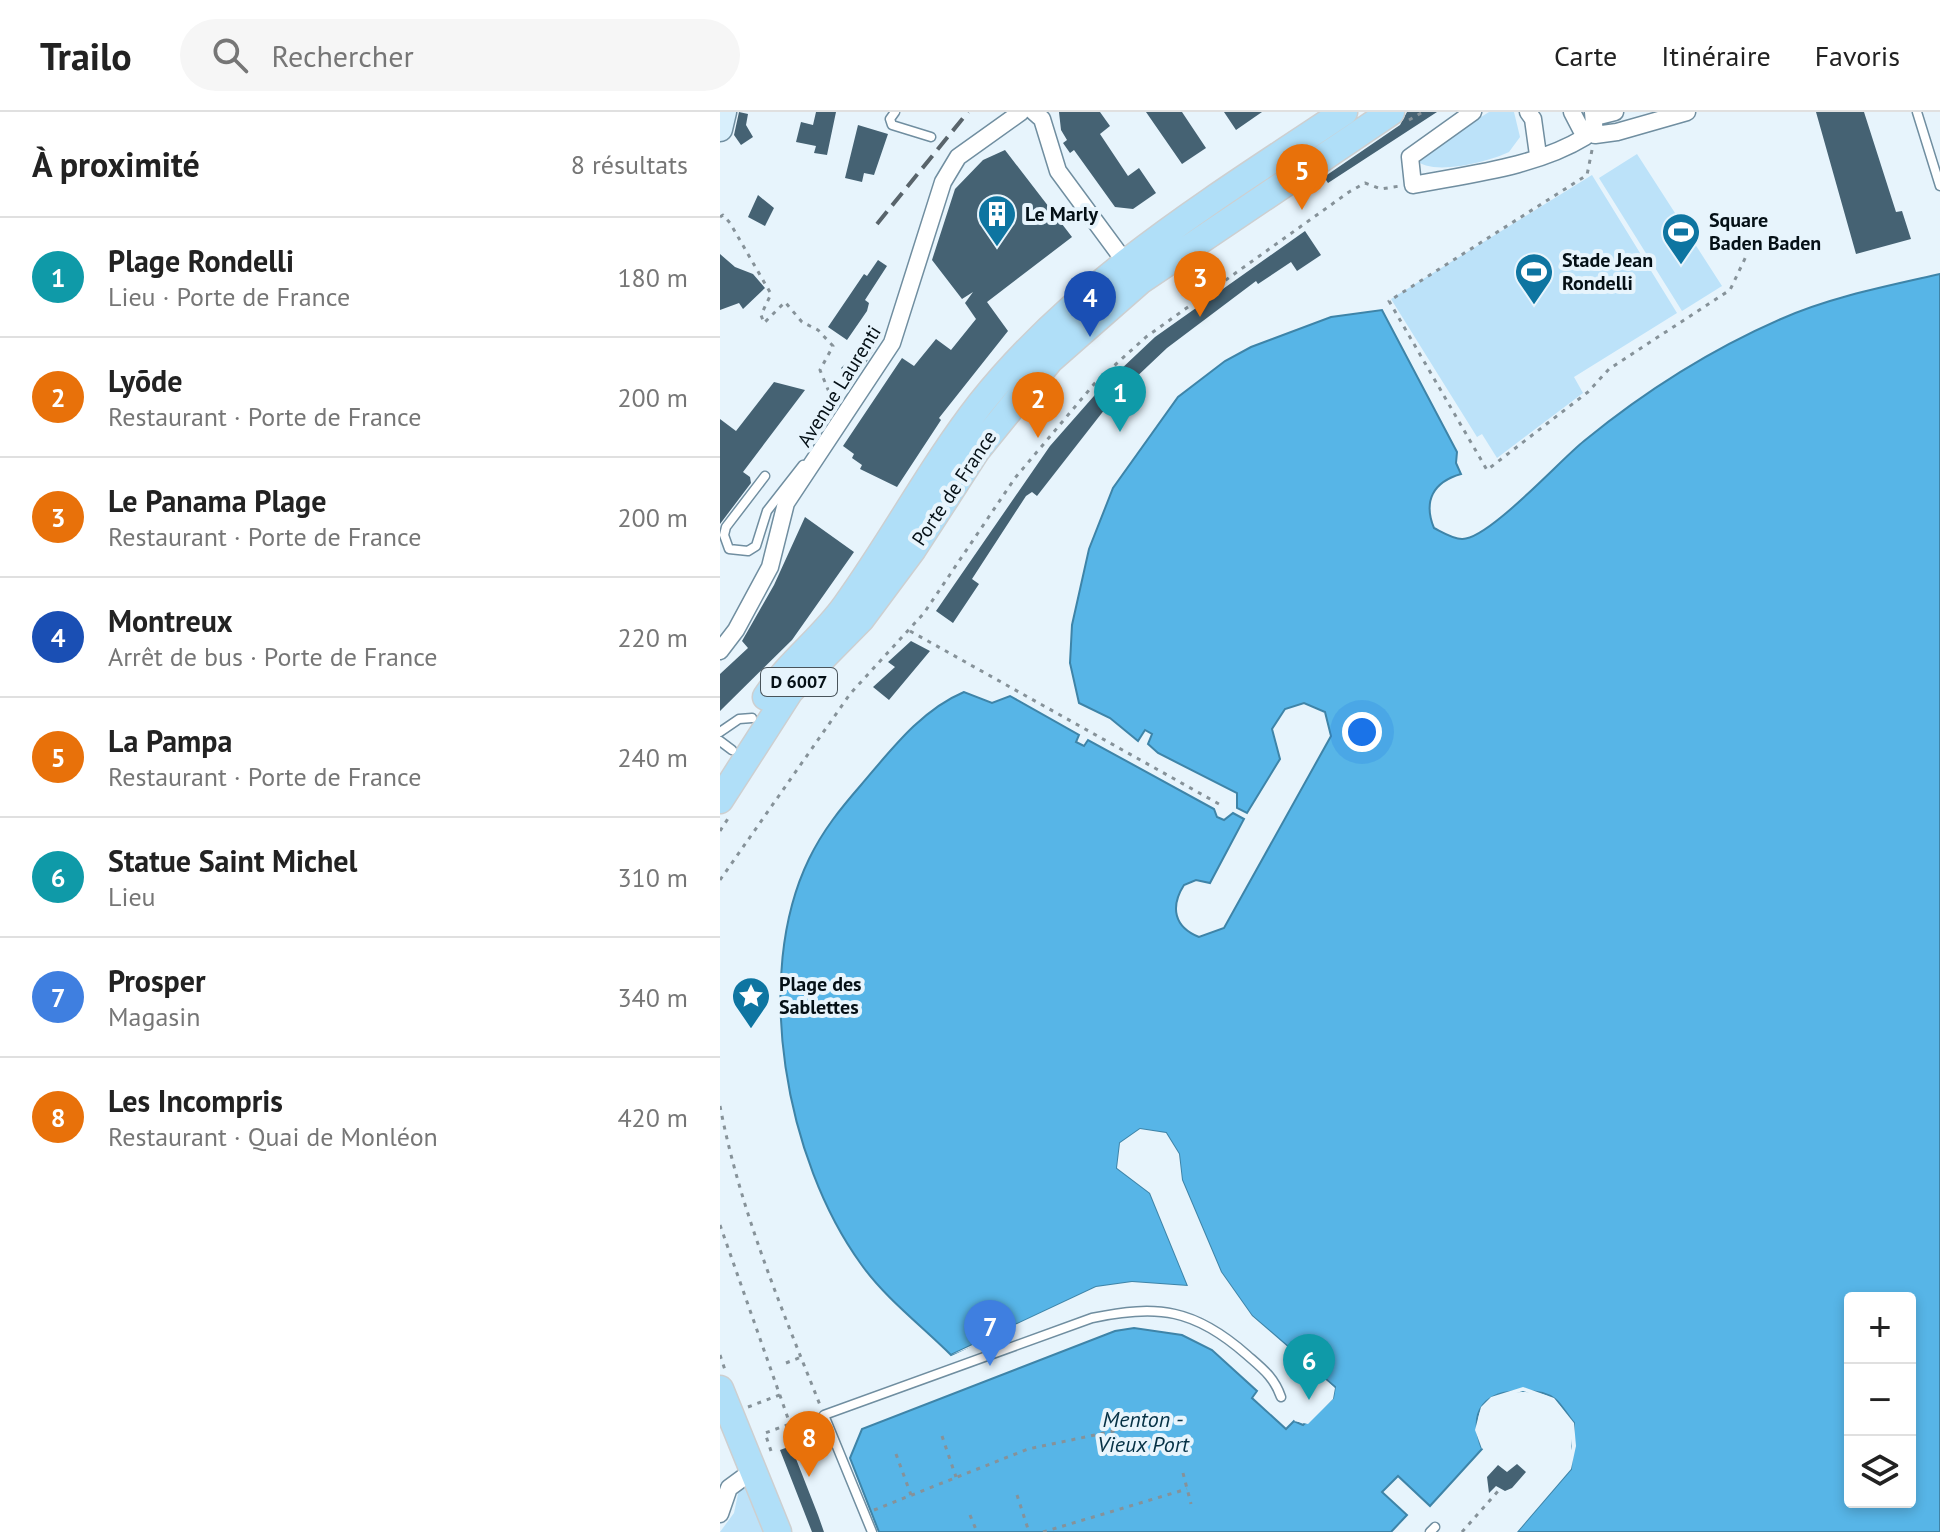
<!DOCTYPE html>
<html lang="fr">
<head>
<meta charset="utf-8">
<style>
  :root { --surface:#fff; --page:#f6f6f6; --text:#222; --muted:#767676; --line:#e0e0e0; --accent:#d93025 }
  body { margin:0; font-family:"PT Sans",sans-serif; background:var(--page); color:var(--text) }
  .controls { position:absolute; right:24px; bottom:24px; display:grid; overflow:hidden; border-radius:8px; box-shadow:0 4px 12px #0003 }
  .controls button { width:72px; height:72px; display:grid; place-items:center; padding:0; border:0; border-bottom:2px solid var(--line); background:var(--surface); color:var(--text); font:40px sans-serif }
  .you { position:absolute; left:642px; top:620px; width:28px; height:28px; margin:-20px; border:6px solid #fff; border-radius:50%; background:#1a73e8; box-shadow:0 0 0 12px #1a73e833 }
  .badge { display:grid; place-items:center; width:52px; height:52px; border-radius:50%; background:var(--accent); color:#fff; font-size:26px; font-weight:700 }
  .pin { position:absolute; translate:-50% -66px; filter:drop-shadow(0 2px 4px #0008) }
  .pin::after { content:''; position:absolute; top:42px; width:28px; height:24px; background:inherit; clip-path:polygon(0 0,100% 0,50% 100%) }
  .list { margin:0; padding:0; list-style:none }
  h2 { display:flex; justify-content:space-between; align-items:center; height:104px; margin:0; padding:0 32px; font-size:34px }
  h2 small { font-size:26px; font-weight:400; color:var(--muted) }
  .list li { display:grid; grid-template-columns:52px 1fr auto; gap:24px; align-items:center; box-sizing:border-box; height:120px; padding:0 32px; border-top:2px solid var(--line) }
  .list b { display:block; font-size:30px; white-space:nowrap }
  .list p { margin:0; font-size:26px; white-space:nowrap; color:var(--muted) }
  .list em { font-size:26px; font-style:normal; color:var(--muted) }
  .icon { flex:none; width:44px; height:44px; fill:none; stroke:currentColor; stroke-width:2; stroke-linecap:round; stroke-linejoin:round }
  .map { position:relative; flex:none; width:1220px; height:1420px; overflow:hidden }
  header { display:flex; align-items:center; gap:48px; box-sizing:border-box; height:112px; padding:0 40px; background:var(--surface); border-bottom:2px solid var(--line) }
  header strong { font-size:38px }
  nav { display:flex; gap:44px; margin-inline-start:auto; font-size:28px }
  .search { width:560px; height:72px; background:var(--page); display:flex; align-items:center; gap:20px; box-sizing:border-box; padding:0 28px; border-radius:44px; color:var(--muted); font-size:30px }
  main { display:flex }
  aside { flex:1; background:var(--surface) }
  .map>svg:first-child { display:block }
  .green { fill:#bce2f9 }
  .water { fill:#57b5e7; stroke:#3e84a8; stroke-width:2; fill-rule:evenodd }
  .pier { fill:#e7f4fc }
  .building { fill:#456273 }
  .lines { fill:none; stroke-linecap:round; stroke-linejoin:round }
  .lane-casing { stroke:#708ea0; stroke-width:11 }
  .street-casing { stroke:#708ea0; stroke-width:19 }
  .secondary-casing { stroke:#708ea0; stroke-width:27 }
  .primary-casing { stroke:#cdcfd0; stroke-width:29 }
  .path { stroke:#869299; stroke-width:3; stroke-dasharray:4 6; stroke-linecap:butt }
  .lane { stroke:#fff; stroke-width:8 }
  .street { stroke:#fff; stroke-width:16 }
  .secondary { stroke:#d8effc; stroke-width:24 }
  .primary { stroke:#b0dff8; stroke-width:26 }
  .rail { stroke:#59646b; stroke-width:4; stroke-dasharray:16 8; stroke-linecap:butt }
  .labels { text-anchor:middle; stroke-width:8; stroke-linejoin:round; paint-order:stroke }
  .shield { fill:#e7f4fc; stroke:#49545b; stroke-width:2 }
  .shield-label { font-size:18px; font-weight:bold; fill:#051016 }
  .poi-label { font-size:20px; font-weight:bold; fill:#051016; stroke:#e7f4fc; text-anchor:start }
  .street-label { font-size:20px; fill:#051016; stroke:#e7f4fc }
  .water-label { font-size:22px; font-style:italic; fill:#053145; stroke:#e7f4fc }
</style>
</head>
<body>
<header>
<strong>Trailo</strong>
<div class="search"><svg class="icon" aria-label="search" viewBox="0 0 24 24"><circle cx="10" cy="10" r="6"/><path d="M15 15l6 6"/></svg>Rechercher</div>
<nav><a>Carte</a><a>Itinéraire</a><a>Favoris</a></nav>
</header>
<main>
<aside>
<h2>À proximité<small>8 résultats</small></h2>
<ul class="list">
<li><span class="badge" style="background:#0f9aa8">1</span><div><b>Plage Rondelli</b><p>Lieu · Porte de France</p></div><em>180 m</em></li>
<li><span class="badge" style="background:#e8710a">2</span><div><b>Lyõde</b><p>Restaurant · Porte de France</p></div><em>200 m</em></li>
<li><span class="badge" style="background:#e8710a">3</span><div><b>Le Panama Plage</b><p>Restaurant · Porte de France</p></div><em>200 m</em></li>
<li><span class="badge" style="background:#1a4fb4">4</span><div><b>Montreux</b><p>Arrêt de bus · Porte de France</p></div><em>220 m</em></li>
<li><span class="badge" style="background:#e8710a">5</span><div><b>La Pampa</b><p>Restaurant · Porte de France</p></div><em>240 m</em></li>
<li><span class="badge" style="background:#0f9aa8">6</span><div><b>Statue Saint Michel</b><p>Lieu</p></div><em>310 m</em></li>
<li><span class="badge" style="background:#3f7fe0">7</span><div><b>Prosper</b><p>Magasin</p></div><em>340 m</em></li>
<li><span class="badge" style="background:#e8710a">8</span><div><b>Les Incompris</b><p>Restaurant · Quai de Monléon</p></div><em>420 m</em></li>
</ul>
</aside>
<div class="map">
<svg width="1220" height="1420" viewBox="0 0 1220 1420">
  <rect width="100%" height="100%" fill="#e7f4fc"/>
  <path class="green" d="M 769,0 L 794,0 L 800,25 L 789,40 C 768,50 710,65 695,47 Z
    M 917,42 L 1002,174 L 962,199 L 879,66 Z
    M 872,63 L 957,201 L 854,265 L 863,281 L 777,346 L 762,322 L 757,325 L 671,187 Z
    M 19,1377 L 27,1377 L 45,1420 L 0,1420 L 14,1401 Z"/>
  <path class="water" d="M 1220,162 L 1220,1420 L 797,1420 L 851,1357 L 854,1311 C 848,1304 842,1293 835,1287 C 826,1280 816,1279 805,1279 C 765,1278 747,1298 762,1337 L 710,1394 L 678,1364 L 662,1380 L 687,1403 L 671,1420 L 159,1420 L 130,1346 L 142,1317 L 395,1219 L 414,1216 L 462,1223 L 492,1238 L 537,1279 L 532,1286 L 566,1317 L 574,1309 L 583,1313 L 613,1286 L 615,1275 L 532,1204 L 501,1160 L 462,1068 L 459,1042 L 446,1021 L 420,1017 L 400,1031 L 397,1056 L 430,1081 L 468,1174 L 412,1170 L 376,1175 L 231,1243 C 202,1214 165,1186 141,1152 C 66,1049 32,864 89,747 C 103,718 121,696 141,673 C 171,638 201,598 244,580 L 272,591 L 290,584 L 359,623 L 356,630 L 364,634 L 368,628 L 494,697 L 497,705 L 504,708 L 513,701 L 524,707 L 490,771 L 476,768 L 464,773 C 450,795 454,815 479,825 L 504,816 L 611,624 L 605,600 L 584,591 L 565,597 L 552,617 L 560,647 L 527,701 L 517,696 L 517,681 L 438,641 L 428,632 L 432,622 L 425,618 L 418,629 L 390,606 L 359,591 L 350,551 L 352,513 L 369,437 L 393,376 L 458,285 L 505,249 L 531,235 L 611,205 L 662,198 L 737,340 L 736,351 L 741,362 C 713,370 703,389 714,416 C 722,420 733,427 742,427 C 768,428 840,348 864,329 C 924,280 990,238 1061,207 C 1111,185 1167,174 1220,162 ZM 1130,1186 L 1190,1186 L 1190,1390 L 1130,1390 Z"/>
  <path class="pier" d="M 420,1017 L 446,1021 L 459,1042 L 462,1068 L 501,1160 L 532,1204 L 615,1276 L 613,1287 L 588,1312 L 574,1309 L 577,1306 L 586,1308 L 609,1285 L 611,1277 L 529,1207 L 498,1163 L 458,1069 L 455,1044 L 443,1024 L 433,1021 L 421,1021 L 403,1033 L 401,1055 L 434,1079 L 471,1177 L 412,1174 L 377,1178 L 305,1214 L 231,1243 L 376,1175 L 412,1170 L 468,1174 L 430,1081 L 397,1056 L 400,1031 Z
    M 803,1275 L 834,1286 L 854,1311 L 856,1334 L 851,1357 L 797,1420 L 793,1420 L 847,1355 L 852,1334 L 850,1313 L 832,1289 L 803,1279 L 773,1288 L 764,1297 L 759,1317 L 765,1334 L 762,1337 L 755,1318 L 761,1295 L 771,1285 Z"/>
  <path class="building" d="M 19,0 L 28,2 L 26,13 L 33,25 L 21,33 L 14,23 Z
    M 96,0 L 116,0 L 107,43 L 94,41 L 96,34 L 76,30 L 81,10 L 93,13 Z
    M 339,0 L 380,0 L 390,14 L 380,22 L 408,64 L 419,56 L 436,81 L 413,97 L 395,95 L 354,38 L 350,41 L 343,31 L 347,28 L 341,18 Z
    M 426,0 L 462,0 L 486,36 L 462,52 Z
    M 504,0 L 542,0 L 516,18 Z
    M 687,0 L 717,0 L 608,71 L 604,65 L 680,13 Z
    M 1096,0 L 1144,0 L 1176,100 L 1182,99 L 1191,127 L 1136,142 Z
    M 138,13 L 168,22 L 154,63 L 144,61 L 142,70 L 125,66 Z
    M 285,38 L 352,125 L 267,190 L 288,219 L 219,306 L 221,308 L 177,375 L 140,357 L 142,353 L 132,346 L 134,342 L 123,334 L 182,246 L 194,254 L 216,227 L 231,238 L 256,207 L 245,191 L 253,180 L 242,187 L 212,148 L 235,77 L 263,48 Z
    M 38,83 L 54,96 L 45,114 L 28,105 Z
    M 585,119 L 601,143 L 577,159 L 571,150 L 538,172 L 536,169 L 447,236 L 392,288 L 317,384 L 312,380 L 306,384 L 252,467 L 259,472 L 233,511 L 216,499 L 330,334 L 381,276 L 435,225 Z
    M 0,142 L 15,155 L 33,162 L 45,176 L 23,197 L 19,191 L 0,198 Z
    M 158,148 L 167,154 L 145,188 L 149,191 L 147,199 L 127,228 L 108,215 L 144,162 L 147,164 Z
    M 153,227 L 158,231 L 144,254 L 127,265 L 121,256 Z
    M 54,270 L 85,278 L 23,360 L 30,365 L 31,371 L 0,412 L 0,307 L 16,319 Z
    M 85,405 L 134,440 L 72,528 L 0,599 L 0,562 L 28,536 L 22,529 L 54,473 Z
    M 191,529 L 210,539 L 169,588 L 153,575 L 175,555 L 168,550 Z
    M 71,1334 L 98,1403 L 104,1420 L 92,1420 L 60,1338 Z
    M 797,1352 L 806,1360 L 792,1376 L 785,1379 L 776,1374 L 769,1381 L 767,1365 L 778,1353 L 787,1360 Z"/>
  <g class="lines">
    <defs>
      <path id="lane" d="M 175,0 L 170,7 L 172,13 L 211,25
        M 1197,0 L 1220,74
        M 45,364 L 6,415 L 4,423 L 9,437 L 28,439 L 36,434 L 47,399 L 83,353
        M 0,620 L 19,607 L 32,606
        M 0,629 L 12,638
        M 152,1420 L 104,1303 L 372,1206 C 438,1192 475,1197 527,1243 C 543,1257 554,1265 561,1285
        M 710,1420 L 715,1415"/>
      <path id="street" d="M 314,0 L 322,7 L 338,59 L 411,158
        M 753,0 L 690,45 L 693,73 C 750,62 816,55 865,25 L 852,0
        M 808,0 L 813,7 L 818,43
        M 873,0 L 875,23 L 897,20 L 967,0
        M 875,5 L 895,0
        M 0,539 L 16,518 L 50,455 L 66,391 L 172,231 L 223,70 L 238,45 L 301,0
        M 0,1402 L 9,1376 L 24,1365"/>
      <path id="secondary" d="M 0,17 L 4,0"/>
      <path id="primary" d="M 46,585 C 69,550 102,527 126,493 C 173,428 211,355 261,291 C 359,168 494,87 624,0
        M 0,688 L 70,579 L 141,507 L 193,437 L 257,338 L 330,248 L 420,169 L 671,0
        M 0,1277 L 58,1420"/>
    </defs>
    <use href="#lane" class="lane-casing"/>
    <use href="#street" class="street-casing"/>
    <use href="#secondary" class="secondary-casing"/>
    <use href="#primary" class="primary-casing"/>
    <path class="path" d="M 689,8 L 703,0
      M 872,38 L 867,63 L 669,189 L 767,358 L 868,280 L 889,257 L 1010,178 L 1030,136
      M 0,105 L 3,103 L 10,111 L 51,182 L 41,203 L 44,211 L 65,190 L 82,210 L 98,218 L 113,234 L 100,258 L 111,285 L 117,289
      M 190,519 L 499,692
      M 0,719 L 9,705
      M 0,768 L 130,582 L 204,501 L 295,366 L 375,271 L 426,225 L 629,80 L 645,71 L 661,77 L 680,74
      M 0,994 C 20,1098 61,1195 100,1293
      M 0,1113 L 70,1312 L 94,1305
      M 0,1243 L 5,1258
      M 66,1251 L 81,1245
      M 28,1295 L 62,1282
      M 222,1324 L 236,1365
      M 51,1339 L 45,1321 L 70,1312
      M 176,1342 L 191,1383
      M 463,1361 L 471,1392
      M 297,1383 L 309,1420
      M 154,1398 L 308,1337 L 437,1310
      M 250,1403 L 257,1420
      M 323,1420 L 467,1377
      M 742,1420 L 779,1378"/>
    <use href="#lane" class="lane"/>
    <use href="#street" class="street"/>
    <use href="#secondary" class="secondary"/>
    <use href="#primary" class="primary"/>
    <path class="rail" d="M 157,112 L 248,0"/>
  </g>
  <defs>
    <symbol id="building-pin" viewBox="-11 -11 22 30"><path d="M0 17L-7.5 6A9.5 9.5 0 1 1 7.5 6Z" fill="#0e75a1" stroke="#e7f4fc"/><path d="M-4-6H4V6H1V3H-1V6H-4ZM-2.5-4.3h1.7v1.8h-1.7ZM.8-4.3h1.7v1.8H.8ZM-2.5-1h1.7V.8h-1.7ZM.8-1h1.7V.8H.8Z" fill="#fff"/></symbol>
    <symbol id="stadium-pin" viewBox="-11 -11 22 30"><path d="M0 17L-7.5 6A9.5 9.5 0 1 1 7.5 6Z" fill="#0e75a1" stroke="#e7f4fc"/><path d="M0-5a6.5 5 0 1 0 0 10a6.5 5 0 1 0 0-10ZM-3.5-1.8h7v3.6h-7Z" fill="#fff"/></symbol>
    <symbol id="sight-pin" viewBox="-11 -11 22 30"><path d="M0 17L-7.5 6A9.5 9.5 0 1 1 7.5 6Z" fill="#0e75a1" stroke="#e7f4fc"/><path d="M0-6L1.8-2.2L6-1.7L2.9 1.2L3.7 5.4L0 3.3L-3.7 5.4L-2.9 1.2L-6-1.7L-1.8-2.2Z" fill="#fff"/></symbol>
  </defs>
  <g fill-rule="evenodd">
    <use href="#building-pin" x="255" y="80" width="44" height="60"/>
    <use href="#stadium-pin" x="939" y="98" width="44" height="60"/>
    <use href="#stadium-pin" x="792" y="138" width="44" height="60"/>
    <use href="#sight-pin" x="9" y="862" width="44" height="60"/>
  </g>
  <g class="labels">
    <rect class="shield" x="41" y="556" width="76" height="28" rx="6"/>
    <g class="shield-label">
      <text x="79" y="576">D 6007</text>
    </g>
    <g class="poi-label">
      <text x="305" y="109">Le Marly</text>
      <text x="989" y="115">Square<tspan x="989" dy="23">Baden Baden</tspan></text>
      <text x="842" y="155">Stade Jean<tspan x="842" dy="23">Rondelli</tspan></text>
      <text x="59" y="879">Plage des<tspan x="59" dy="23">Sablettes</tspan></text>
    </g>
    <g class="street-label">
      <text transform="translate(119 274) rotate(-58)" y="7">Avenue Laurenti</text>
      <text transform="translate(234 376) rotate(-56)" y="7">Porte de France</text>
    </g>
    <g class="water-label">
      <text x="423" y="1315">Menton -<tspan x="423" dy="25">Vieux Port</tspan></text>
    </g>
  </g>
</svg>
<div class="controls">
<button>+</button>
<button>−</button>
<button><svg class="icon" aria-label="layers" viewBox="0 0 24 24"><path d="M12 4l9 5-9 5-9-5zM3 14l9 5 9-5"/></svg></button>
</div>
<div class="you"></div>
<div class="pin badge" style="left:400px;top:320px;background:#0f9aa8">1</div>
<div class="pin badge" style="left:318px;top:326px;background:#e8710a">2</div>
<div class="pin badge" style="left:480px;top:205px;background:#e8710a">3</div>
<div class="pin badge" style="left:370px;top:225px;background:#1a4fb4">4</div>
<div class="pin badge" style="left:582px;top:98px;background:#e8710a">5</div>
<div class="pin badge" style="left:589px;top:1288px;background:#0f9aa8">6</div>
<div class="pin badge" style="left:270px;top:1254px;background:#3f7fe0">7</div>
<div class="pin badge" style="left:89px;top:1365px;background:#e8710a">8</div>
</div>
</main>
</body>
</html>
